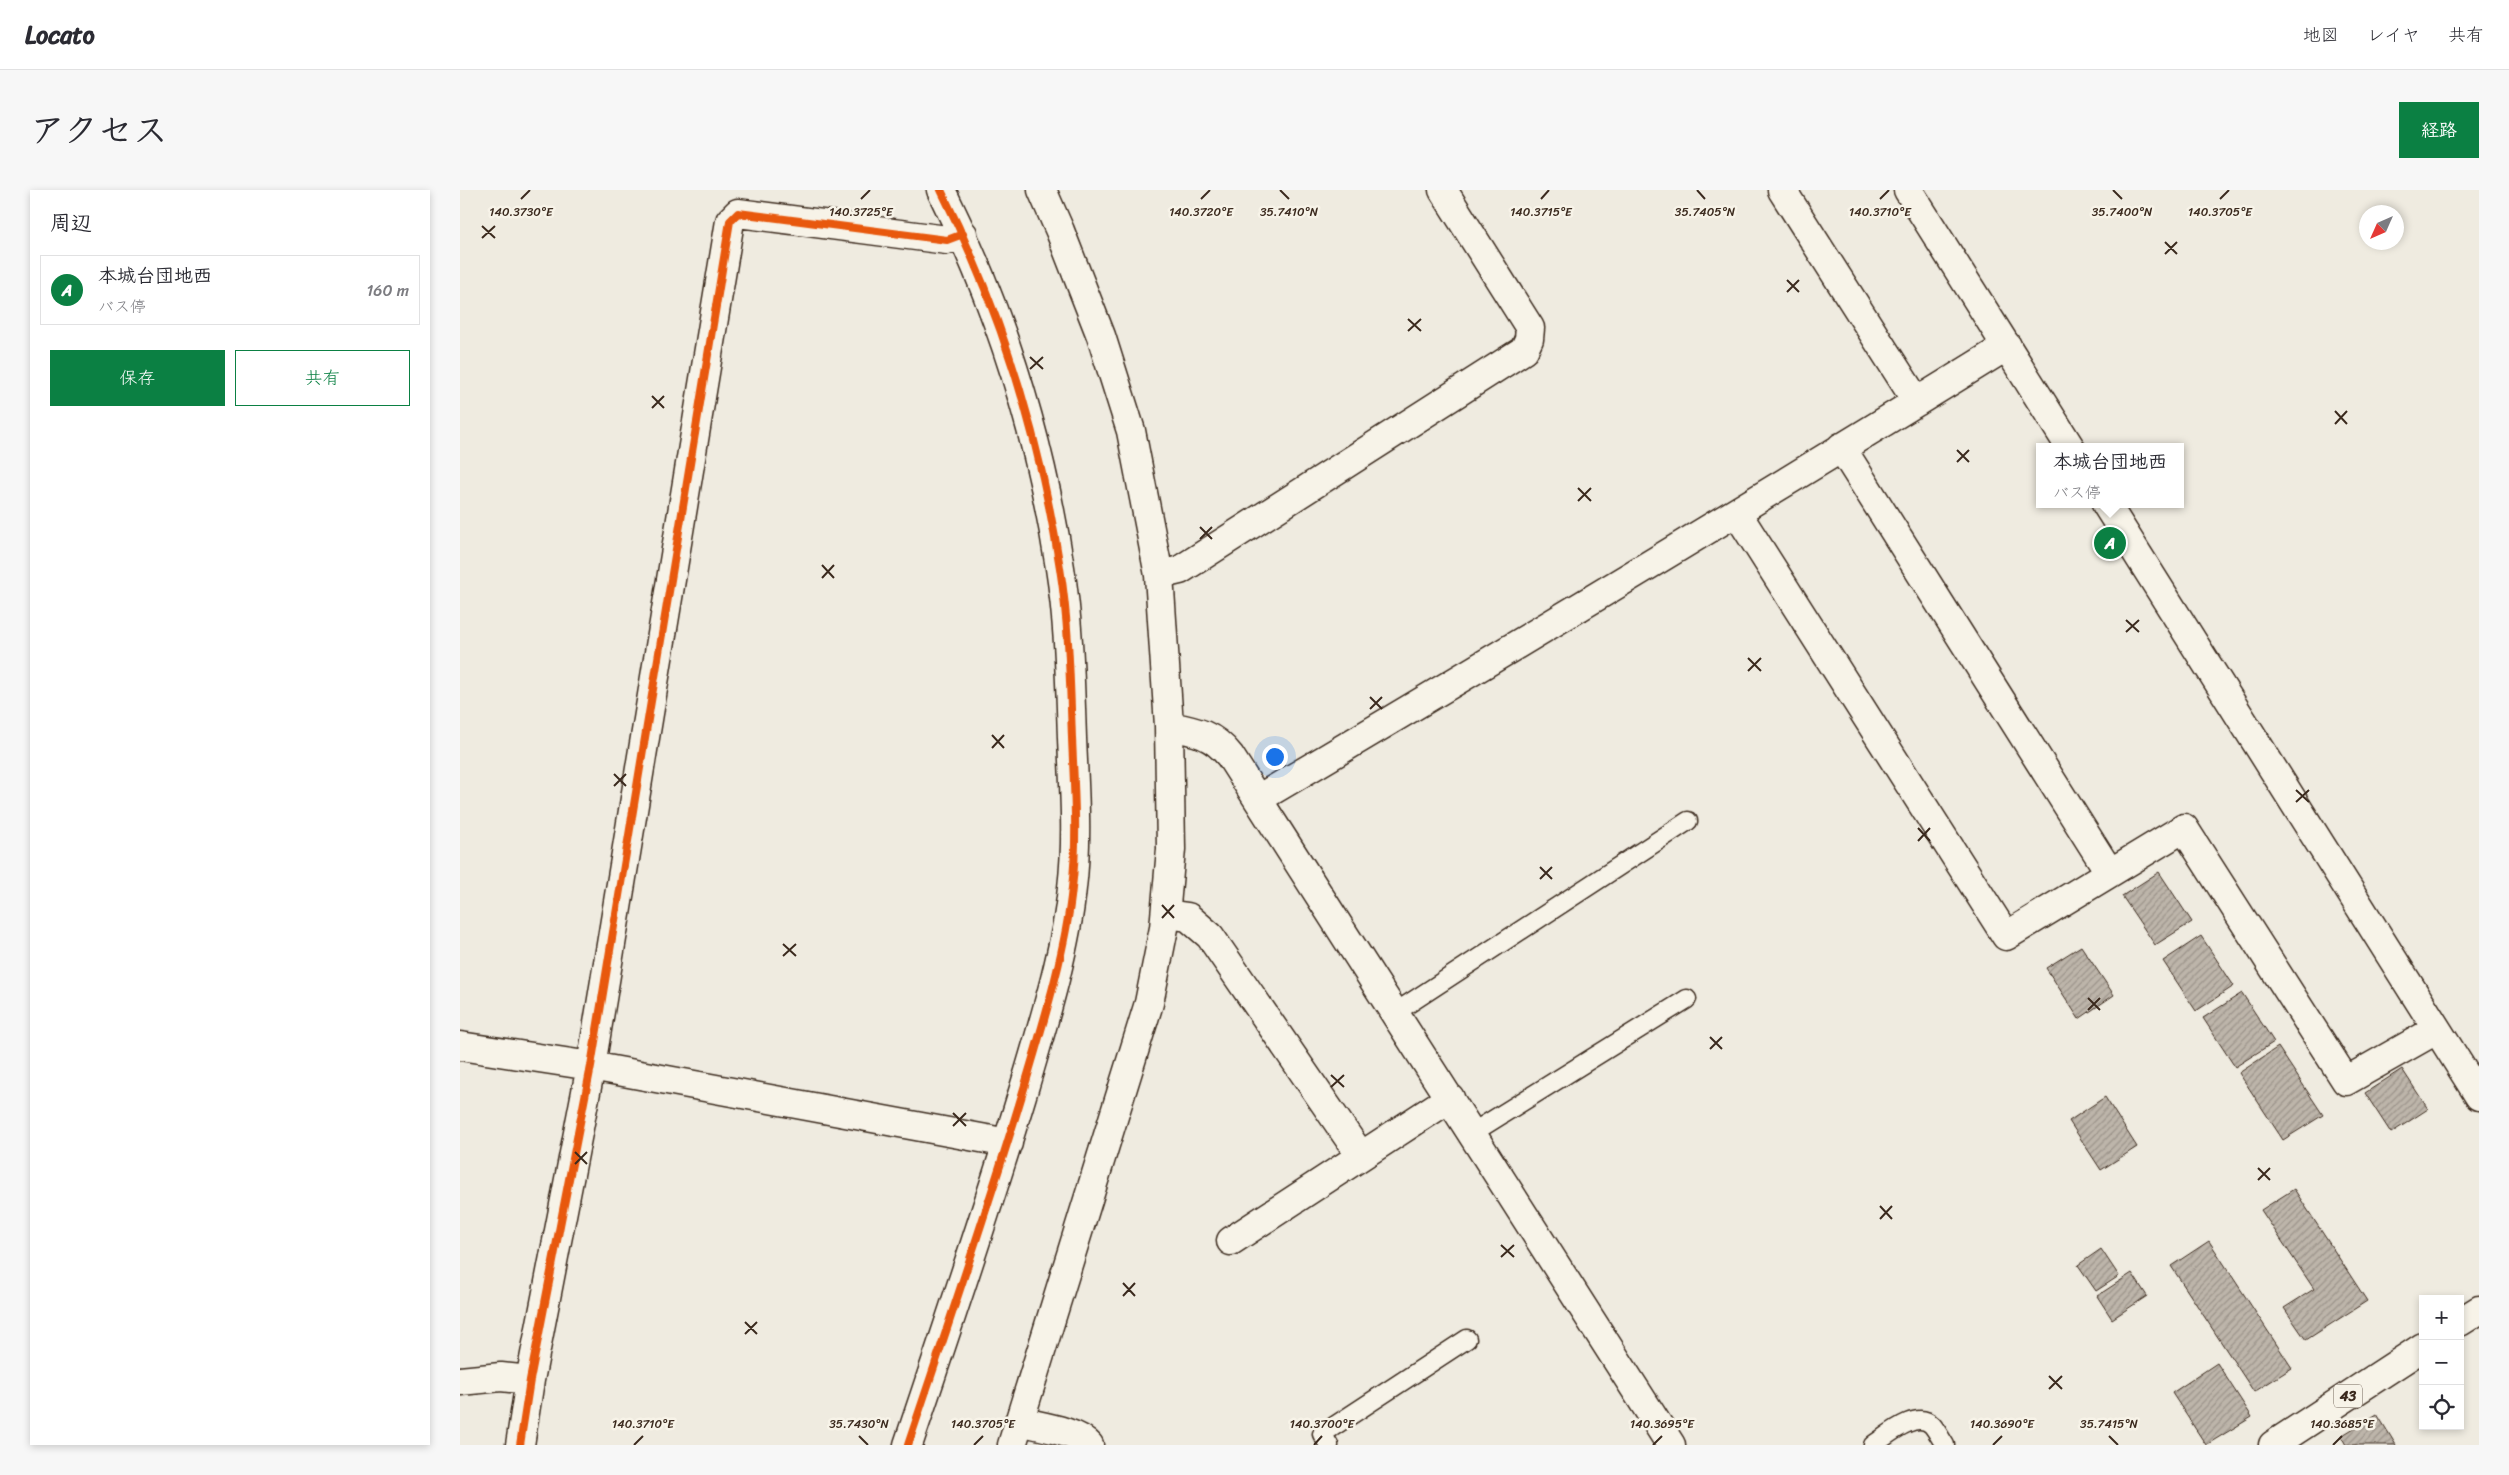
<!DOCTYPE html>
<html lang="ja">
<head>
<meta charset="utf-8">
<style>
  :root { --surface:#fff; --page:#f7f7f7; --text:#2b2b33; --muted:#7c7c81; --line:#e1e1e2; --accent:#0b8043 }
  body { margin:0; font-family:Sriracha,"Klee One",sans-serif; background:var(--page); color:var(--text) }
  .controls { position:absolute; right:15px; bottom:15px; display:grid; overflow:hidden; border-radius:0px; box-shadow:0 2px 8px #0003 }
  .controls button { width:45px; height:45px; display:grid; place-items:center; padding:0; border:0; border-bottom:1px solid var(--line); background:var(--surface); color:var(--text); font:25px sans-serif }
  .compass { position:absolute; left:1899px; top:15px; width:45px; height:45px; border-radius:50%; background:var(--surface); box-shadow:0 2px 8px #0003; rotate:225deg }
  .you { position:absolute; left:814px; top:566px; width:18px; height:18px; margin:-12px; border:4px solid #fff; border-radius:50%; background:#1a73e8; box-shadow:0 0 0 8px #1a73e833 }
  .badge { display:grid; place-items:center; width:32px; height:32px; border-radius:50%; background:var(--accent); color:#fff; font-size:16px; font-weight:700 }
  .pin { position:absolute; translate:-50% -50%; border:2px solid #fff; box-shadow:0 1px 5px #0006 }
  .popup { position:absolute; left:1576px; top:253px; width:148px; height:65px; box-sizing:border-box; display:grid; place-content:center; border-radius:0px; background:var(--surface); filter:drop-shadow(0 1px 4px #0005); font-size:16px; white-space:nowrap; color:var(--muted) }
  .popup b { font-size:19px; color:var(--text) }
  .popup::after { content:''; position:absolute; left:50%; top:100%; margin-left:-10px; border:10px solid transparent; border-top-color:var(--surface) }
  .list { margin:0; padding:0; list-style:none }
  h2 { display:flex; justify-content:space-between; align-items:center; height:65px; margin:0; padding:0 20px; font-size:21px }
  h2 small { font-size:16px; font-weight:400; color:var(--muted) }
  .list li { display:grid; grid-template-columns:32px 1fr auto; gap:15px; align-items:center; box-sizing:border-box; height:70px; margin:0 10px 10px; padding:0 10px; border:1px solid var(--line); border-radius:0px }
  .list b { display:block; font-size:19px; white-space:nowrap }
  .list p { margin:0; font-size:16px; white-space:nowrap; color:var(--muted) }
  .list em { font-size:16px; font-style:normal; color:var(--muted) }
  .actions { display:flex; gap:10px; padding:15px 20px }
  .actions a { flex:1; padding:11px 0; border:1px solid var(--accent); border-radius:0px; text-align:center; font-size:18px; color:var(--accent) }
  .actions .main { background:var(--accent); color:#fff }
  .icon { flex:none; width:28px; height:28px; fill:none; stroke:currentColor; stroke-width:2; stroke-linecap:round; stroke-linejoin:round }
  .map { position:relative; flex:none; width:2019px; height:1255px; overflow:hidden; border-radius:0px }
  header { display:flex; align-items:center; gap:30px; box-sizing:border-box; height:70px; padding:0 25px; background:var(--surface); border-bottom:1px solid var(--line) }
  header strong { font-size:24px }
  nav { display:flex; gap:28px; margin-inline-start:auto; font-size:18px }
  .intro { display:flex; align-items:center; justify-content:space-between; box-sizing:border-box; height:120px; padding:0 30px }
  h1 { margin:0; font-size:35px }
  .button { padding:12px 22px; border-radius:0px; background:var(--accent); color:#fff; font-size:18px; font-weight:700 }
  main { display:flex; gap:30px; padding:0 30px }
  aside { flex:1; background:var(--surface); border-radius:0px; box-shadow:0 2px 8px #0003 }
  .map>svg:first-child { display:block }
  .building { fill:url(#building-hatch); stroke:#3b2a1e }
  .lines { fill:none; stroke-linecap:round; stroke-linejoin:round }
  .service-casing { stroke:#3b2a1e; stroke-width:21 }
  .minor-casing { stroke:#3b2a1e; stroke-width:31 }
  .tertiary-casing { stroke:#3b2a1e; stroke-width:31 }
  .primary-casing { stroke:#3b2a1e; stroke-width:31 }
  .service { stroke:#f7f3e8; stroke-width:18 }
  .minor { stroke:#f7f3e8; stroke-width:28 }
  .tertiary { stroke:#f7f3e8; stroke-width:28 }
  .primary { stroke:#f7f3e8; stroke-width:28 }
  .cycleway-casing { stroke:#f7f3e8; stroke-width:11 }
  .cycleway { stroke:#e8590c; stroke-width:8 }
  .ticks { fill:none; stroke:#3b2a1e; stroke-width:2 }
  .labels { text-anchor:middle; stroke-width:5; stroke-linejoin:round; paint-order:stroke }
  .shield { fill:#f7f3e8; stroke:#73665b; stroke-width:1 }
  .shield-label { font-size:14px; font-weight:bold; fill:#3b2a1e }
  .ticks-label { font-size:12px; text-anchor:middle; fill:#3b2a1e; stroke:#f7f3e8; stroke-width:5; stroke-linejoin:round; paint-order:stroke }
</style>
</head>
<body>
<header>
<strong>Locato</strong>
<nav><a>地図</a><a>レイヤ</a><a>共有</a></nav>
</header>
<div class="intro"><h1>アクセス</h1><a class="button">経路</a></div>
<main>
<aside>
<h2>周辺<small></small></h2>
<ul class="list">
<li><span class="badge">A</span><div><b>本城台団地西</b><p>バス停</p></div><em>160 m</em></li>
</ul>
<div class="actions"><a class="main">保存</a><a>共有</a></div>
</aside>
<div class="map">
<svg width="2019" height="1255" viewBox="0 0 2019 1255">
  <defs>
    <pattern id="building-hatch" width="6" height="6" patternUnits="userSpaceOnUse" patternTransform="scale(1.25)"><rect width="6" height="6" fill="#bdb5aa"/><path d="M-1 1l2-2M0 6l6-6M5 7l2-2" fill="none" stroke="#9b938a"/></pattern>
  </defs>
  <rect width="100%" height="100%" fill="#efebe0"/>
  <filter id="ink" filterUnits="userSpaceOnUse"><feTurbulence type="fractalNoise" baseFrequency=".02" numOctaves="2"/><feDisplacementMap in="SourceGraphic" scale="10" xChannelSelector="R" yChannelSelector="G"/><feConvolveMatrix kernelMatrix="1 2 1 2 8 2 1 2 1" color-interpolation-filters="sRGB"/></filter>
  <g filter="url(#ink)">
    <path class="building" d="M 1699,682 L 1732,732 L 1695,755 L 1662,706 Z
      M 1741,746 L 1774,796 L 1736,821 L 1703,771 Z
      M 1621,756 L 1654,805 L 1619,829 L 1586,778 Z
      M 1782,803 L 1814,852 L 1775,877 L 1743,828 Z
      M 1818,857 L 1863,925 L 1823,950 L 1779,883 Z
      M 1942,879 L 1968,919 L 1931,943 L 1905,903 Z
      M 1645,907 L 1677,957 L 1641,980 L 1609,931 Z
      M 1834,999 L 1907,1111 L 1846,1150 L 1824,1118 L 1854,1099 L 1801,1020 Z
      M 1749,1051 L 1832,1178 L 1794,1202 L 1711,1076 Z
      M 1641,1059 L 1659,1086 L 1636,1101 L 1618,1075 Z
      M 1672,1083 L 1687,1106 L 1652,1129 L 1637,1106 Z
      M 1757,1173 L 1792,1227 L 1746,1255 L 1712,1203 Z
      M 1917,1224 L 1936,1255 L 1886,1255 L 1881,1246 Z"/>
    <g class="lines">
      <defs>
        <path id="service" d="M 936,822 L 1228,631
          M 1012,943 L 1227,809
          M 869,1255 L 862,1244 L 1007,1149
          M 1413,1255 C 1427,1246 1456,1219 1472,1235 C 1477,1241 1481,1249 1485,1255"/>
        <path id="minor" d="M 1322,0 L 1457,212
          M 1381,257 L 1650,683
          M 1277,323 L 1546,746 L 1724,638 L 1886,891 L 1976,840
          M 699,385 L 720,380 L 1064,160 L 1069,149 L 1070,138 L 983,0
          M 709,536 C 735,541 753,544 770,566 L 1211,1255
          M 798,609 C 1049,460 1299,310 1547,156
          M 706,724 L 728,727 L 750,746 L 901,966
          M 0,856 L 131,876 L 548,953
          M 771,1051 L 990,908
          M 0,1191 L 41,1187 L 70,1190
          M 559,1231 C 578,1236 617,1241 629,1255
          M 60,1255 L 70,1190 L 131,876 L 270,31 L 278,23 L 487,50 L 503,44
          M 448,1255 C 488,1135 529,1016 565,895 C 583,834 606,760 612,698 C 618,648 614,598 612,548 C 610,491 609,434 600,378 C 580,247 540,119 481,0
          M 552,1255 L 689,813 L 704,738 L 711,659 L 709,536 L 699,385 L 671,241 L 641,146 L 600,41 L 582,0"/>
        <path id="tertiary" d="M 1448,0 L 1610,257
          M 1646,314 L 2019,906"/>
        <path id="primary" d="M 2000,1132 L 2019,1120
          M 1813,1255 L 1963,1157"/>
      </defs>
      <use href="#service" class="service-casing"/>
      <use href="#minor" class="minor-casing"/>
      <use href="#tertiary" class="tertiary-casing"/>
      <use href="#primary" class="primary-casing"/>
      <use href="#service" class="service"/>
      <use href="#minor" class="minor"/>
      <use href="#tertiary" class="tertiary"/>
      <use href="#primary" class="primary"/>
      <defs>
        <path id="cycleway" d="M 60,1255 L 70,1190 L 131,876 L 270,31 L 278,23 L 487,50 L 503,44
          M 448,1255 C 488,1135 529,1016 565,895 C 583,834 606,760 612,698 C 618,648 614,598 612,548 C 610,491 609,434 600,378 C 580,247 540,119 481,0"/>
      </defs>
      <use href="#cycleway" class="cycleway-casing"/>
      <use href="#cycleway" class="cycleway"/>
    </g>
  </g>
  <path class="ticks" d="M 820,0 L 829,9M 1237,0 L 1245,9M 1653,0 L 1662,9M 61,9 L 70,0M 401,9 L 410,0M 741,9 L 750,0M 1081,9 L 1089,0M 1420,9 L 1429,0M 1760,9 L 1769,0M 22,36 L 35,48M 22,48 L 35,36M 1705,52 L 1717,64M 1705,64 L 1717,52M 1327,90 L 1339,102M 1327,102 L 1339,90M 948,129 L 961,141M 948,141 L 961,129M 570,167 L 583,179M 570,179 L 583,167M 192,206 L 204,218M 192,218 L 204,206M 1875,221 L 1887,234M 1875,234 L 1887,221M 1497,260 L 1509,272M 1497,272 L 1509,260M 1118,298 L 1131,311M 1118,311 L 1131,298M 740,337 L 752,349M 740,349 L 752,337M 362,375 L 374,388M 362,388 L 374,375M 1666,430 L 1679,442M 1666,442 L 1679,430M 1288,468 L 1301,481M 1288,481 L 1301,468M 910,507 L 922,519M 910,519 L 922,507M 532,545 L 544,558M 532,558 L 544,545M 154,584 L 166,596M 154,596 L 166,584M 1836,600 L 1849,612M 1836,612 L 1849,600M 1458,638 L 1470,651M 1458,651 L 1470,638M 1080,677 L 1092,689M 1080,689 L 1092,677M 702,715 L 714,728M 702,728 L 714,715M 323,754 L 336,766M 323,766 L 336,754M 1628,808 L 1640,820M 1628,820 L 1640,808M 1250,847 L 1262,859M 1250,859 L 1262,847M 871,885 L 884,897M 871,897 L 884,885M 493,923 L 506,936M 493,936 L 506,923M 115,962 L 127,974M 115,974 L 127,962M 1798,978 L 1810,990M 1798,990 L 1810,978M 1420,1016 L 1432,1029M 1420,1029 L 1432,1016M 1041,1055 L 1054,1067M 1041,1067 L 1054,1055M 663,1093 L 675,1106M 663,1106 L 675,1093M 285,1132 L 297,1144M 285,1144 L 297,1132M 1589,1186 L 1602,1199M 1589,1199 L 1602,1186M 399,1246 L 408,1255M 1649,1246 L 1658,1255M 174,1255 L 183,1246M 514,1255 L 523,1246M 854,1255 L 862,1246M 1193,1255 L 1202,1246M 1533,1255 L 1542,1246M 1873,1255 L 1882,1246"/>
  <g class="labels">
    <rect class="shield" x="1874" y="1194.5" width="28" height="23" rx="4"/>
    <g class="shield-label">
      <text x="1888" y="1211">43</text>
    </g>
  </g>
  <g class="ticks-label">
    <text x="61" y="26">140.3730°E</text>
    <text x="401" y="26">140.3725°E</text>
    <text x="741" y="26">140.3720°E</text>
    <text x="829" y="26">35.7410°N</text>
    <text x="1081" y="26">140.3715°E</text>
    <text x="1245" y="26">35.7405°N</text>
    <text x="1420" y="26">140.3710°E</text>
    <text x="1662" y="26">35.7400°N</text>
    <text x="1760" y="26">140.3705°E</text>
    <text x="183" y="1238">140.3710°E</text>
    <text x="523" y="1238">140.3705°E</text>
    <text x="862" y="1238">140.3700°E</text>
    <text x="1202" y="1238">140.3695°E</text>
    <text x="1542" y="1238">140.3690°E</text>
    <text x="1882" y="1238">140.3685°E</text>
    <text x="399" y="1238">35.7430°N</text>
    <text x="1649" y="1238">35.7415°N</text>
  </g>
</svg>
<div class="controls">
<button>+</button>
<button>−</button>
<button><svg class="icon" aria-label="locate" viewBox="0 0 24 24"><circle cx="12" cy="12" r="6"/><path d="M12 2v4M12 18v4M2 12h4M18 12h4"/></svg></button>
</div>
<svg class="compass" viewBox="-18 -18 36 36"><path d="M0-13l5 13h-10z" fill="#e53935"/><path d="M0 13l5-13h-10z" fill="#7c7c81"/></svg>
<div class="you"></div>
<div class="pin badge" style="left:1650px;top:353px">A</div>
<div class="popup"><b>本城台団地西</b>バス停</div>
</div>
</main>
</body>
</html>
